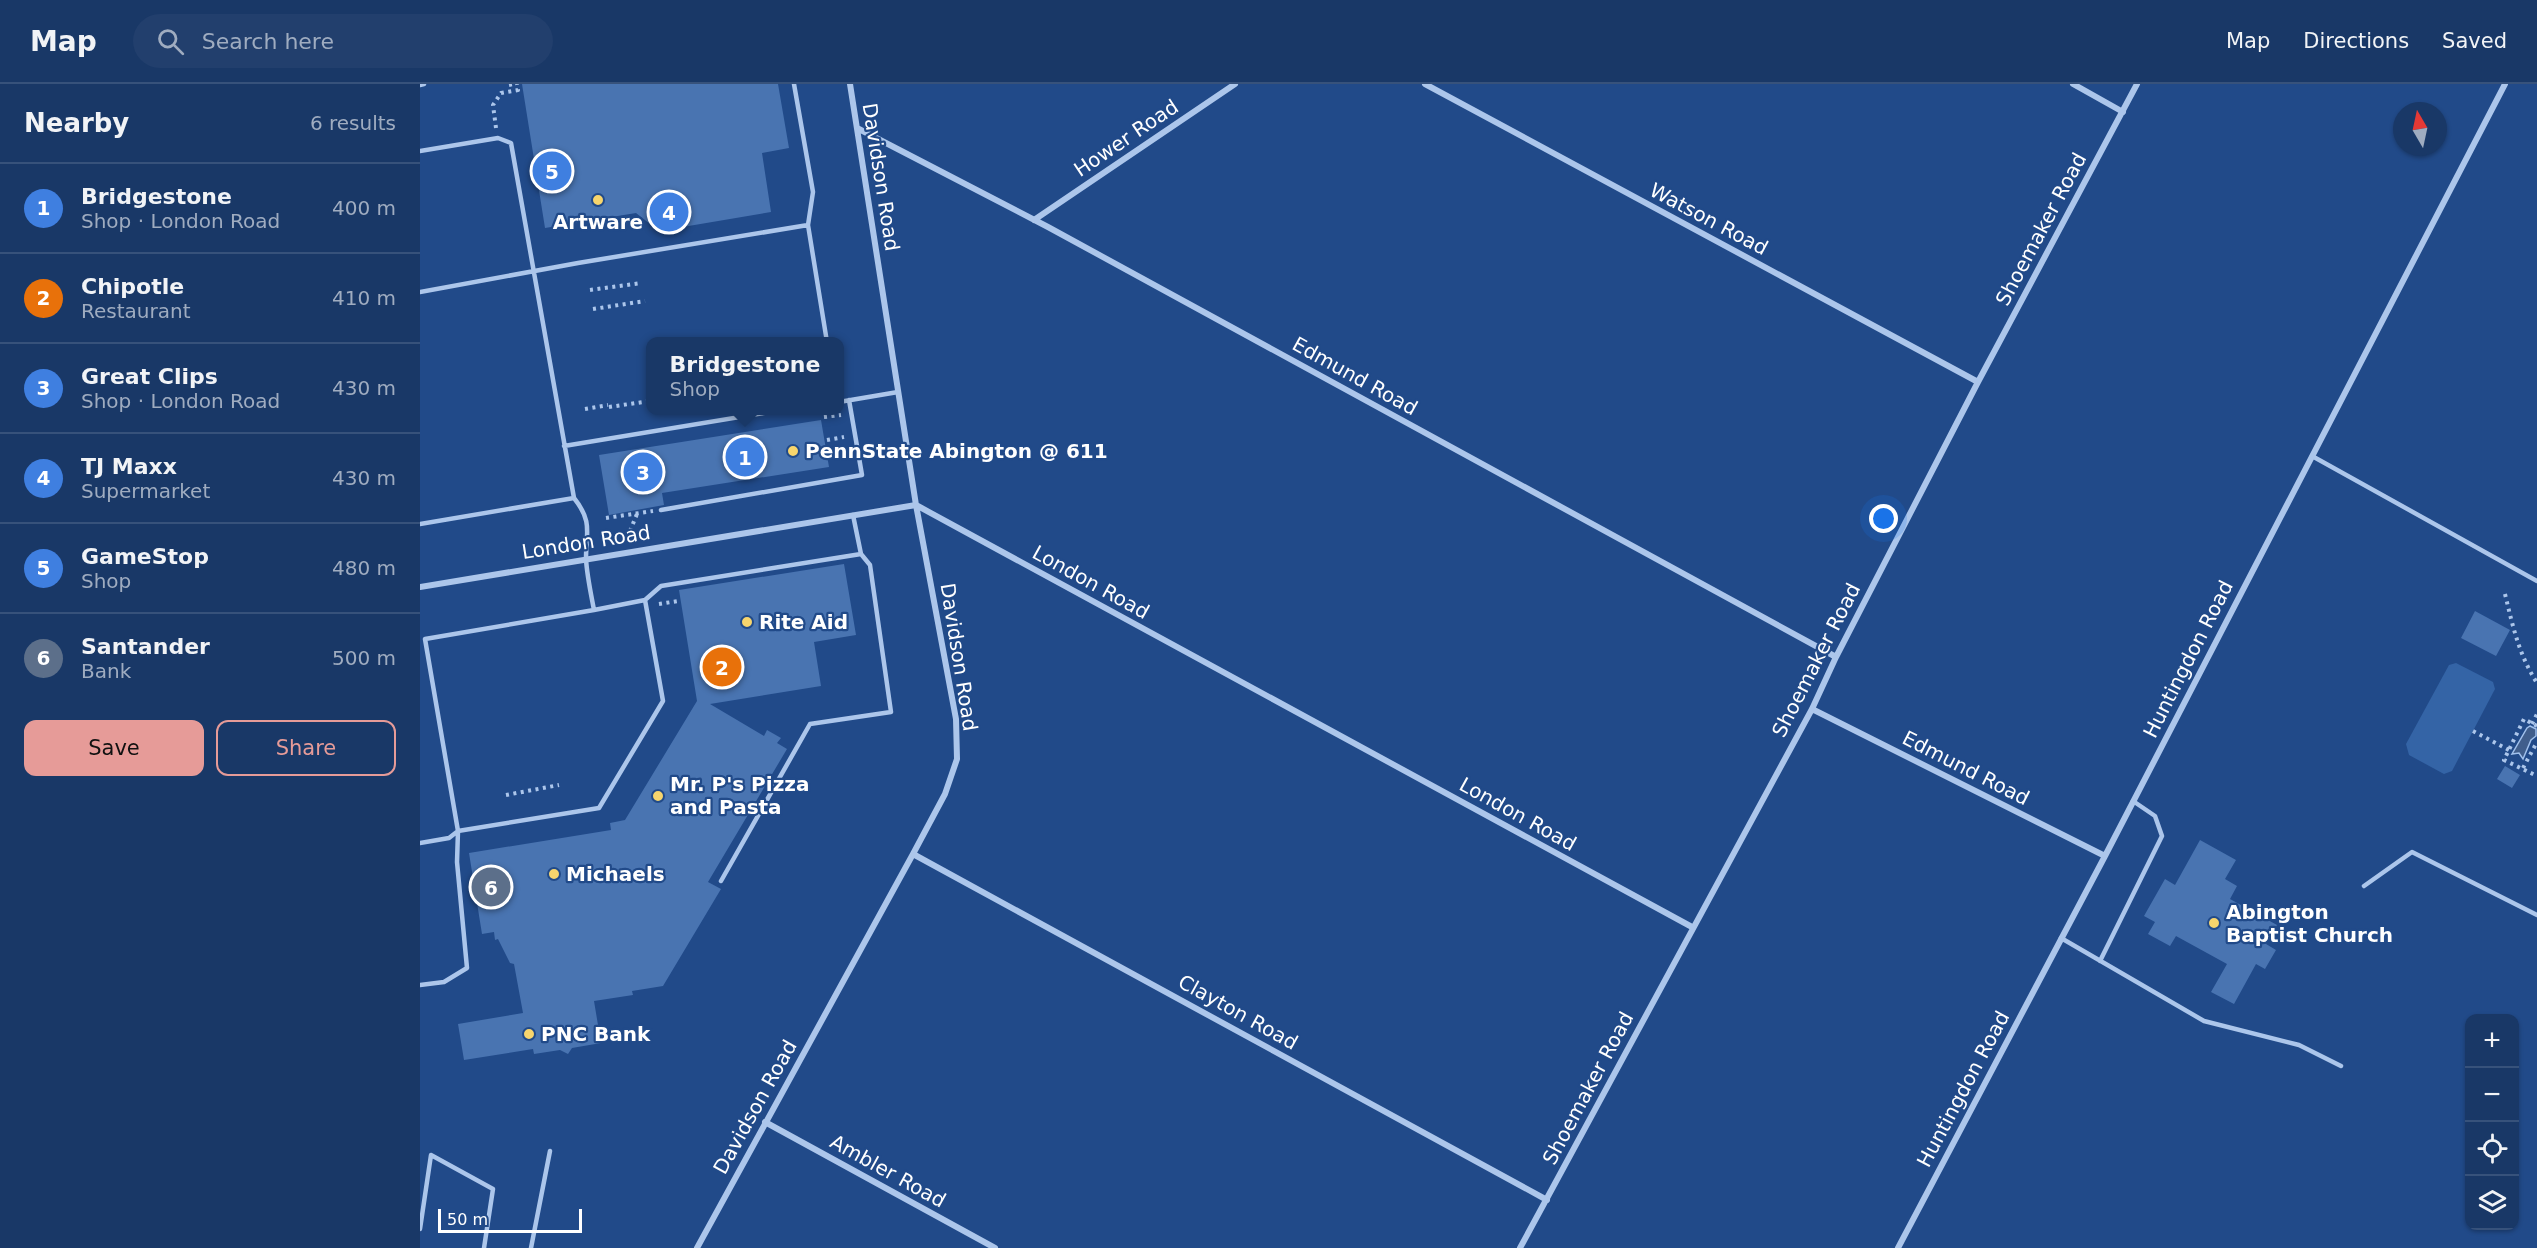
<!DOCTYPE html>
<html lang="en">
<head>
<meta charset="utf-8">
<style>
  :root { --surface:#193867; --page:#223f6d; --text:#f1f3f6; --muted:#9facc0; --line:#37527b; --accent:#e69b98 }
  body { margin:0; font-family:"DejaVu Sans",sans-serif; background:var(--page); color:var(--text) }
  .controls { position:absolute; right:18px; bottom:18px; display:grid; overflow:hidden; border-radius:12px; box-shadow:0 2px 4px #0004 }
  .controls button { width:54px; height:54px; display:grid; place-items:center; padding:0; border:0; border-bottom:2px solid var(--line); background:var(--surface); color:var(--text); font:30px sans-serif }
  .compass { position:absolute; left:1973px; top:18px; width:54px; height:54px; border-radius:50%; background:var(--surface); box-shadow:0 2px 4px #0004; rotate:351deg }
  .scale { position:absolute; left:18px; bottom:15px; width:144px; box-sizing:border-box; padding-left:6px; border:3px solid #fff; border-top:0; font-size:16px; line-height:21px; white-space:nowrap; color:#fff; -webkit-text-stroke:4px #214a89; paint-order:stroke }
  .you { position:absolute; left:1464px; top:435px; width:21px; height:21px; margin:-15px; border:4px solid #fff; border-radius:50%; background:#1a73e8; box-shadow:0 0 0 9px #1a73e833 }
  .badge { display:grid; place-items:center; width:39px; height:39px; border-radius:50%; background:var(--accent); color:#fff; font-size:20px; font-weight:700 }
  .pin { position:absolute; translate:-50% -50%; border:3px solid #fff; box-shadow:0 2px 6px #0006 }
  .popup { position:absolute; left:226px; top:253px; width:198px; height:78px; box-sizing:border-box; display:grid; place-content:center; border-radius:12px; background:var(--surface); filter:drop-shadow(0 2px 4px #0005); font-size:20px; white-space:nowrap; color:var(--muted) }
  .popup b { font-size:22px; color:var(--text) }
  .popup::after { content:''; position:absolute; left:50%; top:100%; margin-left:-12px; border:12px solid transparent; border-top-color:var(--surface) }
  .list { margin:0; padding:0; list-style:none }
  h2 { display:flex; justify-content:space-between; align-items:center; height:78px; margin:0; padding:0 24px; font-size:26px }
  h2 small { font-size:20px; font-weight:400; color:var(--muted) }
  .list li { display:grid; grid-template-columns:39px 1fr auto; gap:18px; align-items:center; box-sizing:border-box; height:90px; padding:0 24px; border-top:2px solid var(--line) }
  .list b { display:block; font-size:22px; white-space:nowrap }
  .list p { margin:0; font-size:20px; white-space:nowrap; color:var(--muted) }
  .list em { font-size:20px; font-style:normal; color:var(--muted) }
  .actions { display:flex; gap:12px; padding:18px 24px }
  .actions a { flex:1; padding:14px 0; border:2px solid var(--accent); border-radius:12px; text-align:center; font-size:21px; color:var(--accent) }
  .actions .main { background:var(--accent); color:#111 }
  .icon { flex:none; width:33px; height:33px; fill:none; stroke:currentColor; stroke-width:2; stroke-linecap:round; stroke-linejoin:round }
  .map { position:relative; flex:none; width:2117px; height:1164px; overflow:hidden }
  header { display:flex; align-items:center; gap:36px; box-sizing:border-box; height:84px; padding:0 30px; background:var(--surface); border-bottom:2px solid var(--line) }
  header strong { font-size:28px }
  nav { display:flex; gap:33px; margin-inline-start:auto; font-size:21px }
  .search { width:420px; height:54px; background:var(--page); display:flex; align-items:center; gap:15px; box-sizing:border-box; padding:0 21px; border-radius:33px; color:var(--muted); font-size:22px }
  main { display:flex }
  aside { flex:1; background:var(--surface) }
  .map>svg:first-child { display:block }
  .green { fill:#3464a6 }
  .water { fill:#405e8c; stroke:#a0c0ec; stroke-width:1.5 }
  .building { fill:#4974b1 }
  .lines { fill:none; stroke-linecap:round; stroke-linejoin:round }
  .path { stroke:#acc6eb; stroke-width:4; stroke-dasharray:3 4.5; stroke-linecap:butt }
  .lane { stroke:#acc6eb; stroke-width:4.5 }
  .street { stroke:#acc6eb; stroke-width:6 }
  .poi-dot { fill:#f7d56d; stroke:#214a89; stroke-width:2 }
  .labels { text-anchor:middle; stroke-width:4.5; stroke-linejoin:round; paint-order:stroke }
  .street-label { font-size:20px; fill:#fff; stroke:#214a89 }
  .poi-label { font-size:20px; font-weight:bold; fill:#fff; stroke:#214a89; text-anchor:start }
</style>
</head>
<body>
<header>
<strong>Map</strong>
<div class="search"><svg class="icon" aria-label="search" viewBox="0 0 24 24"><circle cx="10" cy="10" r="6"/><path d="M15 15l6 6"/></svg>Search here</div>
<nav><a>Map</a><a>Directions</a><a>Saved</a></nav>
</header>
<main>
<aside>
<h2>Nearby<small>6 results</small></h2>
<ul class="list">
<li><span class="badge" style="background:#3f7fe0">1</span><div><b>Bridgestone</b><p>Shop · London Road</p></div><em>400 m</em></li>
<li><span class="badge" style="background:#e8710a">2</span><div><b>Chipotle</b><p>Restaurant</p></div><em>410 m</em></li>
<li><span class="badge" style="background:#3f7fe0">3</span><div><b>Great Clips</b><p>Shop · London Road</p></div><em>430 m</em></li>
<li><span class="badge" style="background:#3f7fe0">4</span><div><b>TJ Maxx</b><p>Supermarket</p></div><em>430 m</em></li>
<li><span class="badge" style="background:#3f7fe0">5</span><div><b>GameStop</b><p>Shop</p></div><em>480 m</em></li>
<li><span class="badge" style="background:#5c6f8a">6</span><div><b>Santander</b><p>Bank</p></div><em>500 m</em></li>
</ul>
<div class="actions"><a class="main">Save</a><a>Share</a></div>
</aside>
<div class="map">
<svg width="2117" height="1164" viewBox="0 0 2117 1164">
  <rect width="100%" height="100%" fill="#214a89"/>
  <path class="green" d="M 2036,579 L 2073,598 L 2075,605 L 2032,687 L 2024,690 L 1989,671 L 1986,660 L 2029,581 Z"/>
  <path class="water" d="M 2110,642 L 2116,645 L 2116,652 L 2111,656 L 2103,675 L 2099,669 L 2092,670 L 2107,644 Z"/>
  <path class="building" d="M 102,0 L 358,0 L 369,64 L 342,69 L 351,128 L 239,147 L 216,129 L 125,144 Z
    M 401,336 L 409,383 L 242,409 L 244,421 L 189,431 L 179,371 Z
    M 424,480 L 436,551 L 394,558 L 401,602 L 290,620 L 344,652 L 347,646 L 361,654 L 357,659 L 367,665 L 288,798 L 301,805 L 243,902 L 212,907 L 213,911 L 174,917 L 181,959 L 152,964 L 148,970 L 140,966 L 114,970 L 113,965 L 44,976 L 38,940 L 103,929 L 94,880 L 90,879 L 78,855 L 75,856 L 74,848 L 62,850 L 49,769 L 191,746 L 190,739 L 205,736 L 277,617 L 259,506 Z
    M 2055,527 L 2090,546 L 2076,572 L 2041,554 Z
    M 2085,682 L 2100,691 L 2092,704 L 2077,695 Z
    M 1780,756 L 1816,776 L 1805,795 L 1817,802 L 1810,815 L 1857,841 L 1846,860 L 1856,866 L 1845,885 L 1836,880 L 1814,920 L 1791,908 L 1807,880 L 1756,852 L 1750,862 L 1728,850 L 1735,838 L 1724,832 L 1745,795 L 1755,801 Z"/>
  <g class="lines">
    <path class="path" d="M 89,1 L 94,0
      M 76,44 L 73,21 L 81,9 L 98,6 L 97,0
      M 170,206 L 222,199
      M 173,225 L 225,217
      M 189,323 L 230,317
      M 165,325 L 188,321
      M 404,333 L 421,331
      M 407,356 L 424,353
      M 186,434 L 233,427
      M 210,447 L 217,430
      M 2085,510 C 2093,543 2099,571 2117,599
      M 239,520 L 258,517
      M 2112,640 L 2117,630
      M 2117,642 L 2104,635 L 2084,676 L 2117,692
      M 2053,647 L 2089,666
      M 2103,684 L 2117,658
      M 86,711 L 139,701"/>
    <path class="lane" d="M 0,1 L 4,0
      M 0,67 L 78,54 L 91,59 L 154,414 C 173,438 166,448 166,475 C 167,492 171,510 174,526 L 225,516 L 243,617 L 179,724 L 38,747 L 29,754 L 0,759
      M 388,141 L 407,258
      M 0,208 L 158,179 L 388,141 L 393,108 L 374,0
      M 419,318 L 478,308
      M 144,362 L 362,326
      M 1892,372 L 2117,497
      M 241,426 L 442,391 L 429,316
      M 0,440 L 154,414
      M 225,516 L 241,502 L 441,470
      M 301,797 L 390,640 L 471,628 L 450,481 L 441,470 L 433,431
      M 1944,802 L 1992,768 L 2117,831
      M 1641,854 L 1784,937 L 1879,961 L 1921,982
      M 1680,877 L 1742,752 L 1735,732 L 1713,717
      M 0,901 L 24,898 L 47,884 L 37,778 L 38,747 L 5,555 L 174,526
      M 0,1145 L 11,1071 L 73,1105 L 64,1164
      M 111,1164 L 130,1067"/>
    <path class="street" d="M 1005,0 L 1558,298
      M 1653,0 L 1703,28
      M 437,44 L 628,143 L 1416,573
      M 614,136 L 815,0
      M 0,503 L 496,421 L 1272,843
      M 1392,625 L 1685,772
      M 493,770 L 1127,1116
      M 345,1038 L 575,1164
      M 277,1164 L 493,770 L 525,710 L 537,675 L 536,635 L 496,421 L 430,0
      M 1100,1164 L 1392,625 L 1416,573 L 1558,298 L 1717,0
      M 1478,1164 L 1685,772 L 2085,0"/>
  </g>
  <g class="poi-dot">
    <circle cx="178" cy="116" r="6"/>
    <circle cx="373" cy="367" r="6"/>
    <circle cx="327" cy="538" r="6"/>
    <circle cx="238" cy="712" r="6"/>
    <circle cx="134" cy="790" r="6"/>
    <circle cx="1794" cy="839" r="6"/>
    <circle cx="109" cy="950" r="6"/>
  </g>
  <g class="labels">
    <g class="street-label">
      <text transform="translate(706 54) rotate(-34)" y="7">Hower Road</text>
      <text transform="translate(461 93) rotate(81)" y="7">Davidson Road</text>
      <text transform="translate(1289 135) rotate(28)" y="7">Watson Road</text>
      <text transform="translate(1621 145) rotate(-62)" y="7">Shoemaker Road</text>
      <text transform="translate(935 292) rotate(29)" y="7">Edmund Road</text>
      <text transform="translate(166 458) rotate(-9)" y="7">London Road</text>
      <text transform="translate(671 498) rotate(29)" y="7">London Road</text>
      <text transform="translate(539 573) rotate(81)" y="7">Davidson Road</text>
      <text transform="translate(1768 575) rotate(-63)" y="7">Huntingdon Road</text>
      <text transform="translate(1396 576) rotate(-63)" y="7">Shoemaker Road</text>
      <text transform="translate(1546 684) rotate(27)" y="7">Edmund Road</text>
      <text transform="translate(1098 730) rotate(29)" y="7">London Road</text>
      <text transform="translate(818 928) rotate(29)" y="7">Clayton Road</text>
      <text transform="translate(1168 1004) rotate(-62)" y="7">Shoemaker Road</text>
      <text transform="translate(1543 1005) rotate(-62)" y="7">Huntingdon Road</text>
      <text transform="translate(335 1023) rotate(-61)" y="7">Davidson Road</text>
      <text transform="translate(468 1087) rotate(29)" y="7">Ambler Road</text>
    </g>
    <g class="poi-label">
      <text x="178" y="145" text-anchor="middle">Artware</text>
      <text x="385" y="374">PennState Abington @ 611</text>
      <text x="339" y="545">Rite Aid</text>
      <text x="250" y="707">Mr. P's Pizza<tspan x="250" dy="23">and Pasta</tspan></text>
      <text x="146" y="797">Michaels</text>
      <text x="1806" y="835">Abington<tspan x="1806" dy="23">Baptist Church</tspan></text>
      <text x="121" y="957">PNC Bank</text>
    </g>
  </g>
</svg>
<div class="controls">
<button>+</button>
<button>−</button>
<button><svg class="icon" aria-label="locate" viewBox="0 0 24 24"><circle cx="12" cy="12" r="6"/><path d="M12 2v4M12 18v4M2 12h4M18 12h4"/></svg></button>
<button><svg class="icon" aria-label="layers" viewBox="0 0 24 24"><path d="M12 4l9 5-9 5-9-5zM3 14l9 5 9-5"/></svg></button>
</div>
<svg class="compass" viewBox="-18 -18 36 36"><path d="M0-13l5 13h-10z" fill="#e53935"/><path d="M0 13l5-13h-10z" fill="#9facc0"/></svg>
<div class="scale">50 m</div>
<div class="you"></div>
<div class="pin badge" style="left:325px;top:373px;background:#3f7fe0">1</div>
<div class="popup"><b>Bridgestone</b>Shop</div>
<div class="pin badge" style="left:302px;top:583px;background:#e8710a">2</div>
<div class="pin badge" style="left:223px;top:388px;background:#3f7fe0">3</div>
<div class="pin badge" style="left:249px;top:128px;background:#3f7fe0">4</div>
<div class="pin badge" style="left:132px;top:87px;background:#3f7fe0">5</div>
<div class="pin badge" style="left:71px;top:803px;background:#5c6f8a">6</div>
</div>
</main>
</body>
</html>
